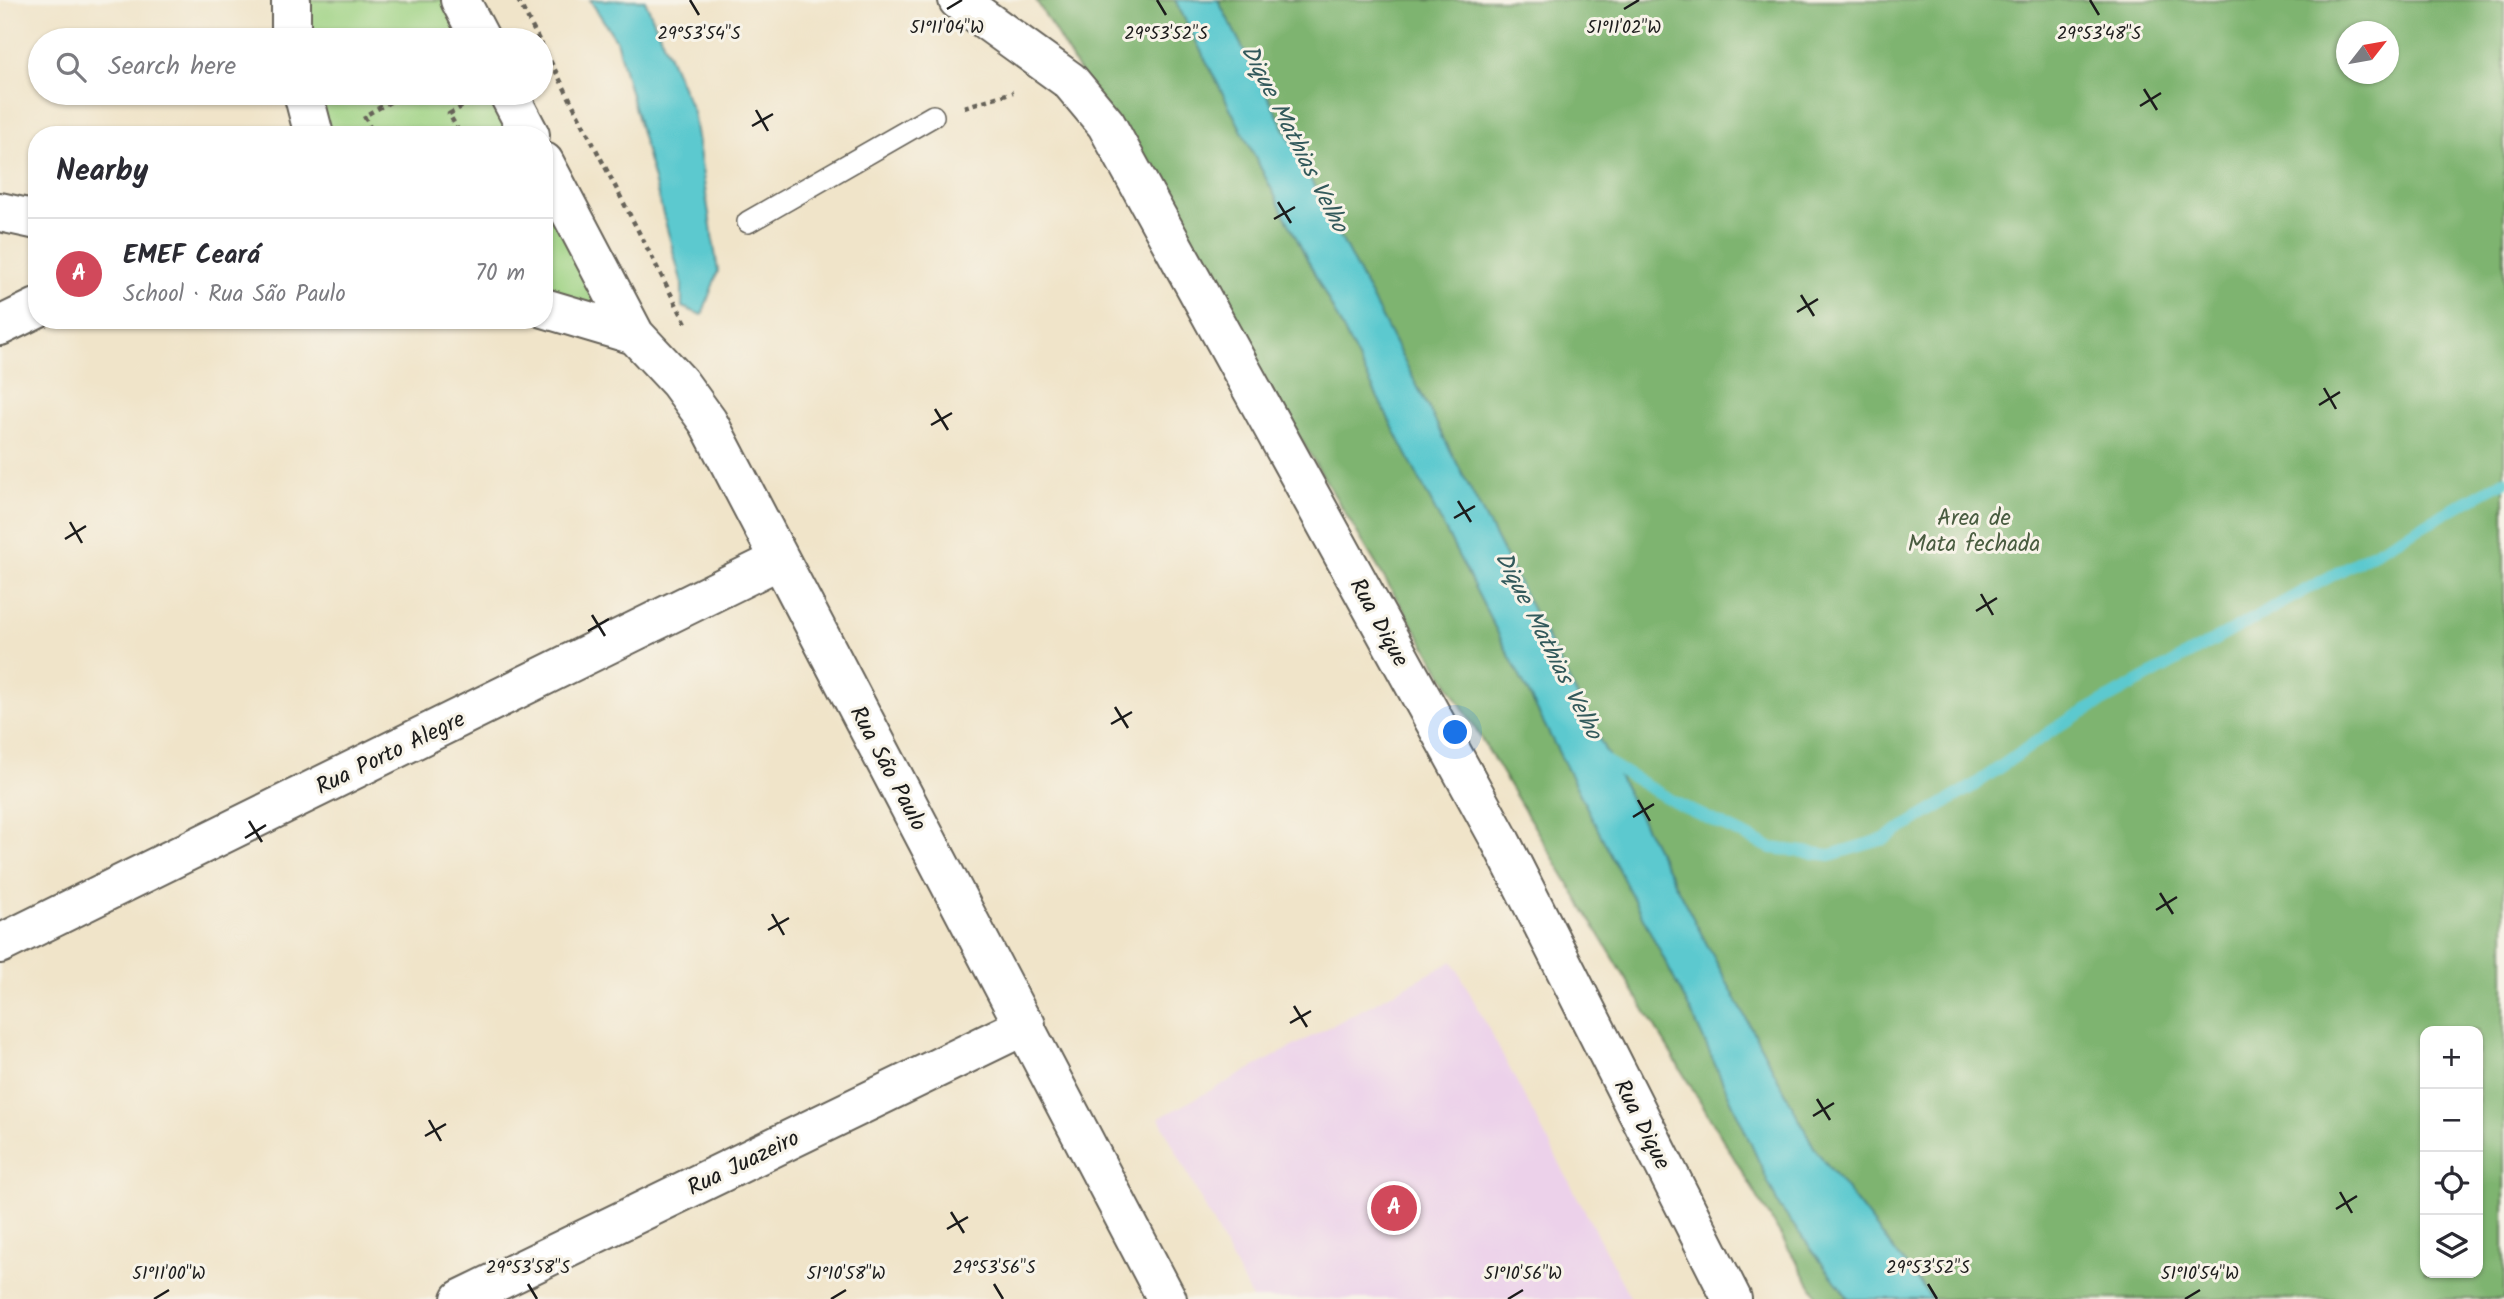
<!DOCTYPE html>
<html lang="en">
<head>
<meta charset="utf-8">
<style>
  :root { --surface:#fff; --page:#f7f7f7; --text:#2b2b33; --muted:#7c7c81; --line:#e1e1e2; --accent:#d1495b }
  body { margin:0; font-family:Kalam,sans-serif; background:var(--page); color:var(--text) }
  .controls { position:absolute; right:21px; bottom:21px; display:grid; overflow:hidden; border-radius:14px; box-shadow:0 2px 5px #0004 }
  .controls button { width:63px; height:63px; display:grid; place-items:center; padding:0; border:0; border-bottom:2px solid var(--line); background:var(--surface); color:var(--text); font:35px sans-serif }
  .compass { position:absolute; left:2336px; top:21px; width:63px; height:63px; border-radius:50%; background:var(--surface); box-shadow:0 2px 5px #0004; rotate:59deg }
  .you { position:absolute; left:1456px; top:733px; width:24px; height:24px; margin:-18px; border:5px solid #fff; border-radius:50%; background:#1a73e8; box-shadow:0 0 0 10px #1a73e833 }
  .badge { display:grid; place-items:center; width:46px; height:46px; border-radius:50%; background:var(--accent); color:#fff; font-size:23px; font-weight:700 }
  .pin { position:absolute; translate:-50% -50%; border:4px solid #fff; box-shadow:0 2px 7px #0006 }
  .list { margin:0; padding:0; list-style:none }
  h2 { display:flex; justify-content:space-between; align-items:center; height:91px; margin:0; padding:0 28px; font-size:30px }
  h2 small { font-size:23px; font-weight:400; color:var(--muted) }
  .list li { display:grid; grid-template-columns:46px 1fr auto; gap:21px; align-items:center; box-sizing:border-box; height:112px; padding:0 28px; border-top:2px solid var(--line) }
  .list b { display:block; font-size:26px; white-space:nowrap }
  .list p { margin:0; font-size:23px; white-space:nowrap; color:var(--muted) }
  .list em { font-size:23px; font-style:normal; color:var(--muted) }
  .icon { flex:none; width:38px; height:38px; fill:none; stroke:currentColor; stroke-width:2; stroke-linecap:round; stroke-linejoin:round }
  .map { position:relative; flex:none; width:2504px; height:1299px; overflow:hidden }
  .search { position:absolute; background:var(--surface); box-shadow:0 2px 5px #0004; left:28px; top:28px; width:525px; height:77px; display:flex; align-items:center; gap:18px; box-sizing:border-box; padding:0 24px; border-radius:38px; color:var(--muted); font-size:26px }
  .panel { position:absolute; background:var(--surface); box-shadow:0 2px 5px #0004; left:28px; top:126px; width:525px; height:203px; border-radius:28px }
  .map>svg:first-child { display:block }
  .built { fill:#ecd1ea }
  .green { fill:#9dd282; stroke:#5c774f; stroke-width:2 }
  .forest { fill:#7eb470; stroke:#4d6846; stroke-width:2; fill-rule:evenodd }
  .water { fill:#5bc9cf; stroke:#3c7276; stroke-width:2 }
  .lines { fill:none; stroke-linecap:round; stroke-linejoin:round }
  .stream { stroke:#5bc9cf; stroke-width:12 }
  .service-casing { stroke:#666259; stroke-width:24 }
  .minor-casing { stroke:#666259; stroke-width:42 }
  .tertiary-casing { stroke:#666259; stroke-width:42 }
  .path { stroke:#666259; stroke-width:4.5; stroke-dasharray:5 5; stroke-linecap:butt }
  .service { stroke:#fff; stroke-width:21 }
  .minor { stroke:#fff; stroke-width:38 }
  .tertiary { stroke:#fff; stroke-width:38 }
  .ticks { fill:none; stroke:#1c1c1c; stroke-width:2.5 }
  .labels { text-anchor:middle; stroke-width:6; stroke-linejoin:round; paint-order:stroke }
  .park-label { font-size:23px; fill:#495c40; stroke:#f7f3e8 }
  .street-label { font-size:23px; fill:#1c1c1c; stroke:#f7f3e8 }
  .water-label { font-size:24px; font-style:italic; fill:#32595b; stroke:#f7f3e8 }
  .ticks-label { font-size:18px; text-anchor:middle; fill:#1c1c1c; stroke:#f7f3e8; stroke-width:6; stroke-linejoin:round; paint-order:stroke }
</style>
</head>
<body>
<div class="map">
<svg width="2504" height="1299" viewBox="0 0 2504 1299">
  <rect width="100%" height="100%" fill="#f7f3e8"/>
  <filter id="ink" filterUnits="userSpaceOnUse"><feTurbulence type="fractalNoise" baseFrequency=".0143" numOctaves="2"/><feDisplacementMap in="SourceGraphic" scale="14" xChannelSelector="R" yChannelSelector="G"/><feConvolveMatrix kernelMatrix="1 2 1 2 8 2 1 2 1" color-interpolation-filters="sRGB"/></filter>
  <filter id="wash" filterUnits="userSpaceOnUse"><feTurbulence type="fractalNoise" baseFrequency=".00686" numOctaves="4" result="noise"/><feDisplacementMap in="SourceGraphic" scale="28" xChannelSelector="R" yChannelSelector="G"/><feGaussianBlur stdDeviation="1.57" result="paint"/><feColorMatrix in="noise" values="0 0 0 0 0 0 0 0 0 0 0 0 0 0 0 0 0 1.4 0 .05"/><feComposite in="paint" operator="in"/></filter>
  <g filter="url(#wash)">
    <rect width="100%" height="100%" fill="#f0e4c9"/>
    <path class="built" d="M 1453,961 L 1631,1299 L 1252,1299 L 1159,1118 Z"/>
    <path class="green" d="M 299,0 L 451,0 L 472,40 L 300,40 Z
      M 309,93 L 499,93 L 521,135 L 322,135 Z
      M 544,179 L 617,317 L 544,298 Z"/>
    <path class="forest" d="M 1036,0 L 2504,0 L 2504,1299 L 1819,1299 ZM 2346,32 L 2388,32 L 2388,74 L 2346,74 ZM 2425,1031 L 2478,1031 L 2478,1273 L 2425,1273 Z"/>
    <path class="water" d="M 590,0 L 645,0 L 693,112 L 718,271 L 702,315 L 682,307 L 682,284 L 616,40 Z
      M 1175,0 L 1218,0 L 1635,808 L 1815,1149 L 1932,1299 L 1849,1299 L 1779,1206 L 1692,1014 Z"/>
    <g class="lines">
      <path class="stream" d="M 1600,758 L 1676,803 L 1771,848 L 1830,855 L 1884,839 L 1973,786 L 2060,725 L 2504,481"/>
    </g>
  </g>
  <g filter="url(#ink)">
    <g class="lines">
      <defs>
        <path id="service" d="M 748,222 L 933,116"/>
        <path id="minor" d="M 291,0 L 291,40
          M 958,0 L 1070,81 L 1106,124 L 1501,842 L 1732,1299
          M 303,93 L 314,135
          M 0,326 L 37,308
          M 461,1299 L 1026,1025"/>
        <path id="tertiary" d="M 460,0 L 481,40
          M 508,93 L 530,135
          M 544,162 L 635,335
          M 0,212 L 37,220
          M 544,308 L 635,335 L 679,382 L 708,422 L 1167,1299
          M 0,944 L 779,560"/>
      </defs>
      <use href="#service" class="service-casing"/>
      <use href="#minor" class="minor-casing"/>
      <use href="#tertiary" class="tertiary-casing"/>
      <path class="path" d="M 518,0 L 539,40
        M 541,43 L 688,327
        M 438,93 L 441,97 L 448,93
        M 964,107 L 1013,92
        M 365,135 L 372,131 L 364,116 L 407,93
        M 445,135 L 457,128 L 449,114 L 470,102"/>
      <use href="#service" class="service"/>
      <use href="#minor" class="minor"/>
      <use href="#tertiary" class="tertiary"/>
    </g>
  </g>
  <path class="ticks" d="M 690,0 L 699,15M 1157,0 L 1166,15M 2090,0 L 2099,15M 947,9 L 962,0M 1624,9 L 1639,0M 2144,89 L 2157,110M 2140,106 L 2161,93M 756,110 L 768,131M 752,126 L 773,114M 1278,202 L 1291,223M 1274,219 L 1295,207M 1801,295 L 1814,316M 1797,312 L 1818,299M 2324,388 L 2336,409M 2319,405 L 2340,392M 935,409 L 948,430M 931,425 L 952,413M 1458,501 L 1471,522M 1454,518 L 1475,506M 70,522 L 82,543M 65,539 L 86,526M 1981,594 L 1993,615M 1976,611 L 1997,598M 592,615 L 605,636M 588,631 L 609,619M 1115,707 L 1128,728M 1111,724 L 1132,712M 1638,800 L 1650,821M 1633,817 L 1654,804M 249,821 L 262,842M 245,838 L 266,825M 2160,893 L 2173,914M 2156,910 L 2177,897M 772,914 L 784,935M 768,930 L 789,918M 1294,1006 L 1307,1027M 1290,1023 L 1311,1011M 1817,1099 L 1830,1120M 1813,1116 L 1834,1103M 429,1120 L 441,1141M 425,1136 L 446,1124M 2340,1192 L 2352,1213M 2336,1209 L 2357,1196M 951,1212 L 964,1233M 947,1229 L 968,1217M 528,1284 L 537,1299M 994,1284 L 1003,1299M 1928,1284 L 1937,1299M 154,1299 L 169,1290M 831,1299 L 846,1290M 1508,1299 L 1523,1290M 2185,1299 L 2200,1290"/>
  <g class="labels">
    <g class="park-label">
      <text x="1974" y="525">Area de<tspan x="1974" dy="26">Mata fechada</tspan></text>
    </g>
    <g class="street-label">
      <text transform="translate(1380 622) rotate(61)" y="8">Rua Dique</text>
      <text transform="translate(390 752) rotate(-26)" y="8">Rua Porto Alegre</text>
      <text transform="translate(889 768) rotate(62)" y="8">Rua São Paulo</text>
      <text transform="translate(1643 1124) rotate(63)" y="8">Rua Dique</text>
      <text transform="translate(743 1162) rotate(-26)" y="8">Rua Juazeiro</text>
    </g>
    <g class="water-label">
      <text transform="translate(1295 138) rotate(63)" y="8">Dique Mathias Velho</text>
      <text transform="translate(1549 645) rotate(63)" y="8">Dique Mathias Velho</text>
    </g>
  </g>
  <g class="ticks-label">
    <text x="1624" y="33">51°11'02"W</text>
    <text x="947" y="33">51°11'04"W</text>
    <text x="2099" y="39">29°53'48"S</text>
    <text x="699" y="39">29°53'54"S</text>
    <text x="1166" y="39">29°53'52"S</text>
    <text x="528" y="1273">29°53'58"S</text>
    <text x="994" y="1273">29°53'56"S</text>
    <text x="1928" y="1273">29°53'52"S</text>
    <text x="169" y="1279">51°11'00"W</text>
    <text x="846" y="1279">51°10'58"W</text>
    <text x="1523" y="1279">51°10'56"W</text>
    <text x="2200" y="1279">51°10'54"W</text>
  </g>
</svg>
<div class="controls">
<button>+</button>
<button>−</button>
<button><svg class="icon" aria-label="locate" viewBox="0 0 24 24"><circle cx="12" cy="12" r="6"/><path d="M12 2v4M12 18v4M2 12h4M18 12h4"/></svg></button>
<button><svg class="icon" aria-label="layers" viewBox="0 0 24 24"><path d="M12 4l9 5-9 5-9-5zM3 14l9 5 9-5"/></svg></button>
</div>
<svg class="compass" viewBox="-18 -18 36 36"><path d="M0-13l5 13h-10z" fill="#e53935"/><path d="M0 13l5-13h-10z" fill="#7c7c81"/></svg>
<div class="you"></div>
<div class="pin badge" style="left:1394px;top:1208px">A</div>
<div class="search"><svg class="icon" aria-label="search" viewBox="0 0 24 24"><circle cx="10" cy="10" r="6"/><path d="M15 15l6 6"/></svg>Search here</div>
<section class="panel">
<h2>Nearby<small></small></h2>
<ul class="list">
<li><span class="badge">A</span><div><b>EMEF Ceará</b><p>School · Rua São Paulo</p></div><em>70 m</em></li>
</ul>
</section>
</div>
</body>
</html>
